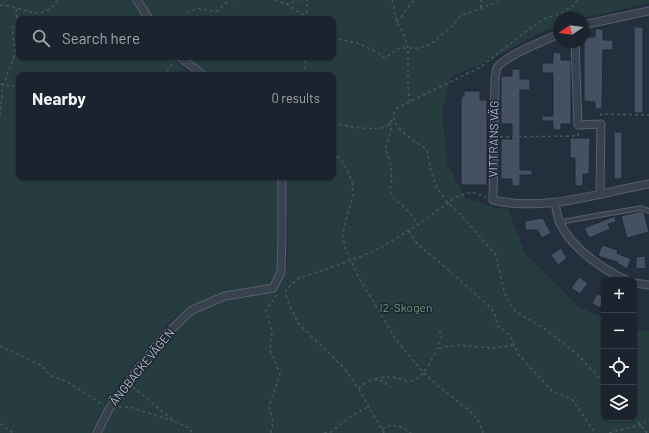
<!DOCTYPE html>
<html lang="en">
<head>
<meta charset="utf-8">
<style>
  :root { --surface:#1b232e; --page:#282f3a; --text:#f1f3f6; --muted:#a0a4aa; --line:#39404a }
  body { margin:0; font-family:Barlow,sans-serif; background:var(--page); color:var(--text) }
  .controls { position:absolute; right:12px; bottom:12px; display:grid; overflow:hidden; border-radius:8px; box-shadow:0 1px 3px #0004 }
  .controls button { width:36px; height:36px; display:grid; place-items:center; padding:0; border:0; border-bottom:1px solid var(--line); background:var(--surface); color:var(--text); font:20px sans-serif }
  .compass { position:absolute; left:553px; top:12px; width:36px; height:36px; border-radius:50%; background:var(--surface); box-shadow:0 1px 3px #0004; rotate:257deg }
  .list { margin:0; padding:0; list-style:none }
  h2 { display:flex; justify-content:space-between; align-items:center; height:52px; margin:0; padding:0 16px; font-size:17px }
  h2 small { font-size:13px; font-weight:400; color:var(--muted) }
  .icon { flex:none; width:22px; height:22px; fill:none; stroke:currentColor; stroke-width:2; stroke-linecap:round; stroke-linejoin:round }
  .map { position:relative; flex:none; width:649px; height:433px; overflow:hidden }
  .search { position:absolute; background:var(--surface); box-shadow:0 1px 3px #0004; left:16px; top:16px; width:320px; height:44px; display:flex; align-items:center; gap:10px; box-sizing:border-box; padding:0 14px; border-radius:8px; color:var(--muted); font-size:15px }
  .panel { position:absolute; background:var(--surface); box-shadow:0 1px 3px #0004; left:16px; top:72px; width:320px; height:108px; border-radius:8px }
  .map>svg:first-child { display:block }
  .green { fill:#263c3f }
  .building { fill:#455162; stroke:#1f2835 }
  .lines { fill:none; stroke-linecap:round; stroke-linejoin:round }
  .lane-casing { stroke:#565f6c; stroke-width:5.5 }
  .street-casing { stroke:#565f6c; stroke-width:9 }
  .path { stroke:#44595c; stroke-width:1.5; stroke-dasharray:3 3; stroke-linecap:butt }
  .lane { stroke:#38414e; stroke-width:3.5 }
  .street { stroke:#38414e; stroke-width:7 }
  .labels { text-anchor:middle; stroke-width:3; stroke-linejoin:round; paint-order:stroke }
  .street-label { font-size:12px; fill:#b4bcc9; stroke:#1d2633 }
  .park-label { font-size:12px; fill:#6b9a76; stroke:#1d2633 }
</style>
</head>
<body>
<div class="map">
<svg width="649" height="433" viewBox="0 0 649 433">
  <rect width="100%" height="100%" fill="#242f3e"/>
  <path class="green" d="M 0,0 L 133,0 L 144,19 L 19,19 L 19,57 L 173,57 L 190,75 L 19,75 L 19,177 L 279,177 L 277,273 L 267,285 L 224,293 L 191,305 L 174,317 L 134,364 L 116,389 L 102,411 L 92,433 L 0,433 Z
    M 142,0 L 649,0 L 649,3 L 583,18 L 559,18 L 559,26 L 537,34 L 486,62 L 451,77 L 442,111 L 447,163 L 465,198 L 495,208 L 508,209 L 525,254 L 579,307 L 604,318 L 604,418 L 634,418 L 634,330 L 649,331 L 649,433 L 102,433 L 112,411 L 166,341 L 184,322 L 194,314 L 226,301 L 274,291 L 287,271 L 288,234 L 287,177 L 333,177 L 333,75 L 210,75 L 187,57 L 333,57 L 333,19 L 153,19 Z"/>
  <path class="building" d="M 634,27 L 643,27 L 643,113 L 634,113 Z
    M 595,29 L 603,29 L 603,40 L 613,40 L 613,50 L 603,50 L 602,109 L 595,109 L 595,102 L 584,101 L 584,37 L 595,37 Z
    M 553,52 L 561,53 L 561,60 L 571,60 L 571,124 L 561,124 L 561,130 L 553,130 L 553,121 L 542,121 L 542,116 L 553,116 L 553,73 L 542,73 L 542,63 L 553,63 Z
    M 512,69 L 520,69 L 520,79 L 530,79 L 530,90 L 520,90 L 520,170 L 532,170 L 532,175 L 520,175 L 520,186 L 512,186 L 512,179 L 501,179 L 501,139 L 512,139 L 512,124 L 501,124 L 501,76 L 512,76 Z
    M 464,91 L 480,91 L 480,100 L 487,100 L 487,185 L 461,185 L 461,96 L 464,96 Z
    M 614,132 L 622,132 L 622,179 L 614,179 Z
    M 570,138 L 590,138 L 589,174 L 583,174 L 583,186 L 575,186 L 575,158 L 570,158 Z
    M 641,211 L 644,212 L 649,232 L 627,238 L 621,216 Z
    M 615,216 L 616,222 L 608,224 L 610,229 L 589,238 L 584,228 Z
    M 543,218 L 551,233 L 542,238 L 537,230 L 525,230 L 525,221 Z
    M 602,245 L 618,250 L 617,253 L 631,259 L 627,269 L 617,263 L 617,262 L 598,256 Z
    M 561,248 L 567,258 L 558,265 L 551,255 Z
    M 645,256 L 646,268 L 636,269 L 636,257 Z
    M 579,277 L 588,283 L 580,294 L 571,288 Z
    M 597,294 L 604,297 L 604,301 L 600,308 L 592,303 Z"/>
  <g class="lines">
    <defs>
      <path id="lane" d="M 560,222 L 641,208 L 649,211"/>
      <path id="street" d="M 137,0 L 149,19
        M 583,25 L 649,11
        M 559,34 C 546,40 504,56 497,68 C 496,70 496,75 495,77 L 493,200 C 545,212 598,193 649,184
        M 575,42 L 578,125 L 601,124 L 600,194
        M 180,57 L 203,75
        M 555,202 C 556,208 557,215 559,221 C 572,249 599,267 626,280
        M 634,283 L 649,285
        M 97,433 L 109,409 L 137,370 L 162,339 L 184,317 L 192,310 L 225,296 L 273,288 L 281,272 L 282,236 L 282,177"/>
    </defs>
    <use href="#lane" class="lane-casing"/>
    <use href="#street" class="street-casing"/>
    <path class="path" d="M 237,0 L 238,0
      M 275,0 L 286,4 L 307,17
      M 392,0 L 397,22 L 404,35 L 408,48 L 408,87 L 410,101
      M 577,0 L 574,5 L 561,13 L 544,19 L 525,32 L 481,67 L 397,108 C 383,124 416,141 427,150 L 431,171 L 437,188 L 448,203 L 462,216 L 496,255 L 504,291 L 508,301 L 515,311 L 548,331 L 578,355 L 604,383
      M 286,4 L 299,0
      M 0,5 C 23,6 41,25 58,0
      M 481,8 L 481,0
      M 186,19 L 187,13 C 199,5 204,11 217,11 L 229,0
      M 307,19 L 307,0
      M 397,22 L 414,0
      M 333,37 L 337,39 L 357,43 L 377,52 L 385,58 L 400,48 L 418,48 L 429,45 L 436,40 L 454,24 L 460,16 L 502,0
      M 162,75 L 170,68 L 174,60
      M 304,75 L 306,57
      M 0,84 L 19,87
      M 0,116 L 3,85 L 13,60 L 15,51 L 12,29 L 17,21 L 16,7
      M 601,116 L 601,114 L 649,115
      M 390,122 L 391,132 L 386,144 L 386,151 L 390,161 L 392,179 L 390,189 L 393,198 L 403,206 L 411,214 L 418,225
      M 333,123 C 346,126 375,132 387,126 C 389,124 391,121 393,119
      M 500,137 L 578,136 L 578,131
      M 333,152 L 343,162 L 352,181 L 353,195 L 344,227 L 343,236 L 345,248 L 359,278 L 397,341 L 423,372 L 436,384 L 470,411 L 478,420 L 483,433
      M 409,231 L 415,241 L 422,248 L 444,266 L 489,306 L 495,314 L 497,325 L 510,335 L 518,354 L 553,392 L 572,399 L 595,433
      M 0,346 L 43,366 C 49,379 59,377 69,383 C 80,390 92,398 104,405
      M 439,348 L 456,345 L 493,348 L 514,345
      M 375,379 C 382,377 389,376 397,378 C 400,379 404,381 409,381 C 424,382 438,348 442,336 L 438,328
      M 133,387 L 174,421 L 189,428 L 193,433
      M 358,388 C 373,378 376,376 391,387
      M 119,407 L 130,407 L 173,421
      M 634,417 L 647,433
      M 0,424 C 6,426 8,431 14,433
      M 382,429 C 394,423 399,425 411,433
      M 271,433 L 273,422 L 269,407 L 280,374 L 270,350 L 272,333 L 266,310 L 277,294
      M 324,433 L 331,432 L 351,416 L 368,407
      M 384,433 L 358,388 L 344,368 L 298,323 L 288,301 L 285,293 L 287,289 L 297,279 L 350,261 L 380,248 L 418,225 L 456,197 L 471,192 L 486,197
      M 609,433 L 640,425 L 649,420"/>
    <use href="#lane" class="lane"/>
    <use href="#street" class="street"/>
  </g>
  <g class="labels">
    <g class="street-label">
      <text transform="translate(494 139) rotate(-89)" y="4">VITTRANS VÄG</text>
      <text transform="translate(142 367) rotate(-51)" y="4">ÄNGBACKEVÄGEN</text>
    </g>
    <g class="park-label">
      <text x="406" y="312">I2-Skogen</text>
    </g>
  </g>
</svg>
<div class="controls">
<button>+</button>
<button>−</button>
<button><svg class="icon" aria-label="locate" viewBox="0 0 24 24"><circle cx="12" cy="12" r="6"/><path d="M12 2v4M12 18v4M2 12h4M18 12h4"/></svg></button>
<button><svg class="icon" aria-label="layers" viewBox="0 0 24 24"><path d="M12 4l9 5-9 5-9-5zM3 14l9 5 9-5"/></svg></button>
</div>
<svg class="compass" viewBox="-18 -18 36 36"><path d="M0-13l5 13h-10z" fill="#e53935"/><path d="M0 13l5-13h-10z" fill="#a0a4aa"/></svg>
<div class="search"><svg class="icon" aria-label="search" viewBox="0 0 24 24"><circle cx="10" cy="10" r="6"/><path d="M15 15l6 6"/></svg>Search here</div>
<section class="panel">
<h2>Nearby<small>0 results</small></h2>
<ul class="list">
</ul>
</section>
</div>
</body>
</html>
